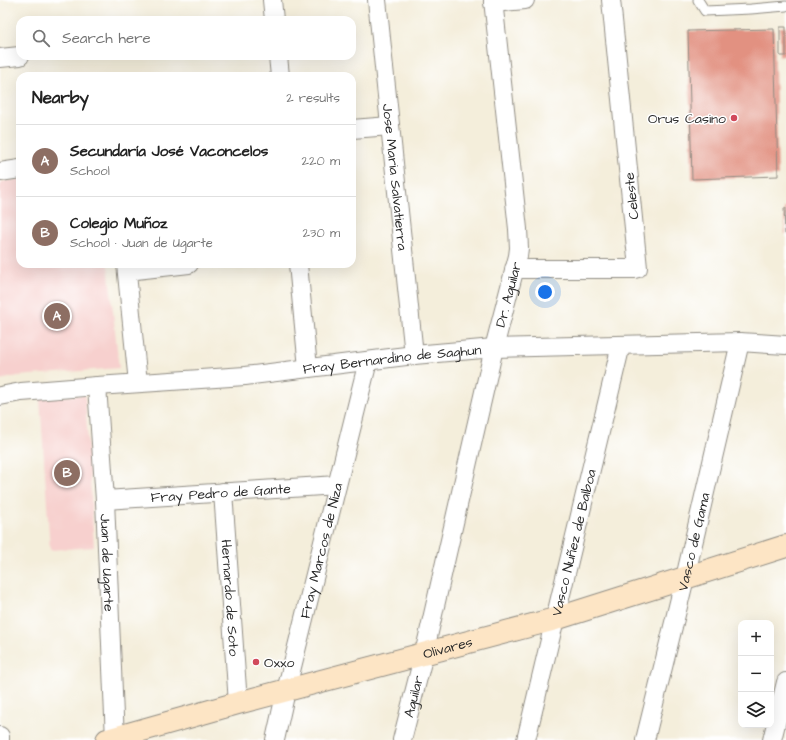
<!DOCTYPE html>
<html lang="en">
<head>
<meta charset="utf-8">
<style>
  :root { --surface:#fff; --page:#f2f2f2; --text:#222; --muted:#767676; --line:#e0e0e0; --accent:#d1495b }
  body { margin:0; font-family:"Architects Daughter",sans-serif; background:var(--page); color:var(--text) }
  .controls { position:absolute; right:12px; bottom:12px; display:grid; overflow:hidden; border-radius:8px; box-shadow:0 4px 16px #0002 }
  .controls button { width:36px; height:36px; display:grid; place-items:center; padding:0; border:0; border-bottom:1px solid var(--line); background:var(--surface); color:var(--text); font:20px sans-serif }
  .you { position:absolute; left:545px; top:292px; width:14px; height:14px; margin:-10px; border:3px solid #fff; border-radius:50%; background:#1a73e8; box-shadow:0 0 0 6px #1a73e833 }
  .badge { display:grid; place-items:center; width:26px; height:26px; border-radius:50%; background:var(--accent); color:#fff; font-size:13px; font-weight:700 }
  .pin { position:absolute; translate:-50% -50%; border:2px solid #fff; box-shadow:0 1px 4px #0006 }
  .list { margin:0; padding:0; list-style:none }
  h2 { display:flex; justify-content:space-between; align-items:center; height:52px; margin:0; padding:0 16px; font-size:17px }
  h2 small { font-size:13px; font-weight:400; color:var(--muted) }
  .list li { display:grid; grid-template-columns:26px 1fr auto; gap:12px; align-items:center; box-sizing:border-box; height:72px; padding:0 16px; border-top:1px solid var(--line) }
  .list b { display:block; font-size:15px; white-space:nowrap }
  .list p { margin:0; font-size:13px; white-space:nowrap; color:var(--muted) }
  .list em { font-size:13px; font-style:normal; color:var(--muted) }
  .icon { flex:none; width:22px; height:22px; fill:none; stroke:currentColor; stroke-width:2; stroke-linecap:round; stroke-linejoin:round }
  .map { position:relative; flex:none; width:786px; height:740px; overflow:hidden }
  .search { position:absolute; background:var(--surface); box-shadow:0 4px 16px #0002; left:16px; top:16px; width:340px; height:44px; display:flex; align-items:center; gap:10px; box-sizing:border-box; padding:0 14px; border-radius:12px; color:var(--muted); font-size:15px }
  .panel { position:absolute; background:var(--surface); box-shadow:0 4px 16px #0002; left:16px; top:72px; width:340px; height:196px; border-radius:12px }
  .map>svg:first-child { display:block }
  .built { fill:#f7d0ce }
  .building { fill:#e29181 }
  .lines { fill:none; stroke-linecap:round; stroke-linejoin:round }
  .service-casing { stroke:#908c83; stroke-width:11 }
  .minor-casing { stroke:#908c83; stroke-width:20 }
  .secondary-casing { stroke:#908c83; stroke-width:24 }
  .service { stroke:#fff; stroke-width:9 }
  .minor { stroke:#fff; stroke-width:18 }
  .secondary { stroke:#fde5c5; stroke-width:22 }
  .poi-dot { fill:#d1495b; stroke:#fff; stroke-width:1.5 }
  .labels { text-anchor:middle; stroke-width:3; stroke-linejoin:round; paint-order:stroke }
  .poi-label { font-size:14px; fill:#2b2b2b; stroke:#fff; text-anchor:end }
  .street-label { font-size:14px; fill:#2b2b2b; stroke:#fff }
</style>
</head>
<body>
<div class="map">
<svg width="786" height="740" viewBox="0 0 786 740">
  <rect width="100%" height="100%" fill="#fff"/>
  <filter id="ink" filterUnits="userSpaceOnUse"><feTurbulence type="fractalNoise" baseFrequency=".025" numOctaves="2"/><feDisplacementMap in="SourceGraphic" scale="8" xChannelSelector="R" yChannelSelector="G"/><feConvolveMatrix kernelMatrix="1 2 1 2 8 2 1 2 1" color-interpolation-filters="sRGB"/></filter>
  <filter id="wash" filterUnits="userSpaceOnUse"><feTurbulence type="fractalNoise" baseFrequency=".012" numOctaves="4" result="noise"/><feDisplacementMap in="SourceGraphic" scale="16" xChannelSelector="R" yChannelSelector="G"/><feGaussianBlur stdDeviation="0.9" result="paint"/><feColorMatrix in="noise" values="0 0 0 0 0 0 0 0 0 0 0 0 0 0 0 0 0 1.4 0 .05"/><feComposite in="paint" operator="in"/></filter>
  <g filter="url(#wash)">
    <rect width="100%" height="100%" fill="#f4eedb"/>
    <path class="built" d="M 20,179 L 20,264 L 108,264 L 119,368 L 18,376 L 0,380 L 0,182 Z
      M 85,395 L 94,547 L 50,550 L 40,398 Z"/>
    <g id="blocks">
      <path class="building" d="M 780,27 L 786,27 L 786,56 L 780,56 Z
        M 774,29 L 778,176 L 692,179 L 688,31 Z
        M 784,208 L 786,208 L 786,234 L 785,234 Z"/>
    </g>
  </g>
  <g filter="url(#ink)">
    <use href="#blocks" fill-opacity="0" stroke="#908c83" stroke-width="1"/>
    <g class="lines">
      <defs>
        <path id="service" d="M 698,0 L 705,11 L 751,9 L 786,6"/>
        <g id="minor">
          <path d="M 272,0 L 274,20"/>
          <path id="s1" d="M 377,0 L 414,355"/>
          <path d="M 493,3 L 525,0"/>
          <path d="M 278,56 L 280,76"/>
          <path d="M 0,58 L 20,56"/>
          <path d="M 352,129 L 390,126"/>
          <path d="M 0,172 L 20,169"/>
          <path d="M 126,264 L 138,383"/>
          <path d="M 298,264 L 308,368"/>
          <path d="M 514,269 L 634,269 L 638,268 L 611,0"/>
          <path d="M 127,271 L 189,264"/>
          <path id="s2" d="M 97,386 L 105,500 L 115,740"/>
          <path id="s3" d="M 0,396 L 21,392 L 97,386 L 245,376 L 414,355 L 494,348 L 740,342 L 786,345"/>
          <path id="s4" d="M 223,492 L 238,703"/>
          <path id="s5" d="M 105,500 L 337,485"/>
          <path d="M 0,736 L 0,740"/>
          <path id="s6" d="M 275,740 L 286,691 L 368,361"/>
          <path id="s7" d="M 402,740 L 424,654 L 494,348 L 518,256 L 519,248 L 518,229 L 493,0"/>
          <path id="s8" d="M 526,740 L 555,619 L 621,345"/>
          <path id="s9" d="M 645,740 L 685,578 L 740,342"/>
          <path d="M 772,740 L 786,682"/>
        </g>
        <g id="secondary">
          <path id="s10" d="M 107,740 L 238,703 L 555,619 L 786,546"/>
        </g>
      </defs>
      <use href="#service" class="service-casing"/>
      <use href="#minor" class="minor-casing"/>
      <use href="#secondary" class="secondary-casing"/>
      <use href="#service" class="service"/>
      <use href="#minor" class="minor"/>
      <use href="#secondary" class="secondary"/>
    </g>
  </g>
  <g class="poi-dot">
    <circle cx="734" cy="118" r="4"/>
    <circle cx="256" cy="662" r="4"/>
  </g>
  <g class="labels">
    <g class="poi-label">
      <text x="726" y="123">Orus Casino</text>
      <text x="264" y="667" text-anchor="start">Oxxo</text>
    </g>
    <g class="street-label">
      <text dy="5" stroke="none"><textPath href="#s1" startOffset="178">Jose Maria Salvatierra</textPath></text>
      <text transform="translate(631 196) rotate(-96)" y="5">Celeste</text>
      <text dy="5" stroke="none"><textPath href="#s7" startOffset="458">Dr. Aguilar</textPath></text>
      <text dy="5" stroke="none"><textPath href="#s3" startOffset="394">Fray Bernardino de Saghun</textPath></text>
      <text dy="5" stroke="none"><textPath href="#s5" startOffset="116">Fray Pedro de Gante</textPath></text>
      <text dy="5" stroke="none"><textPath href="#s9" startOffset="204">Vasco de Gama</textPath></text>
      <text dy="5" stroke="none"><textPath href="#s8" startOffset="203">Vasco Nuñez de Balboa</textPath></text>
      <text dy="5" stroke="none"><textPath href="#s6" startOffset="195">Fray Marcos de Niza</textPath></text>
      <text dy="5" stroke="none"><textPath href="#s2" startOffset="177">Juan de Ugarte</textPath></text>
      <text dy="5" stroke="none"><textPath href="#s4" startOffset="106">Hernardo de Soto</textPath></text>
      <text dy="5" stroke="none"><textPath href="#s10" startOffset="353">Olivares</textPath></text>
      <text dy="5" stroke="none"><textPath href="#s7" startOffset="45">Aguilar</textPath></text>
    </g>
  </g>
</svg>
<div class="controls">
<button>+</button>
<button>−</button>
<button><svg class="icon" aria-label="layers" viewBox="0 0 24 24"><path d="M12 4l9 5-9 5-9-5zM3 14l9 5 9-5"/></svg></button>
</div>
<div class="you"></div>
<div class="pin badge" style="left:57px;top:316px;background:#8d6e63">A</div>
<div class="pin badge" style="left:67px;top:473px;background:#8d6e63">B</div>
<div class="search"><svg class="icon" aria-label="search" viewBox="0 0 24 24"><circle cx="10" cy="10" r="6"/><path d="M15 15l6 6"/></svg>Search here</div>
<section class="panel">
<h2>Nearby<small>2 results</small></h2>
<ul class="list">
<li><span class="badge" style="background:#8d6e63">A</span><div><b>Secundaría José Vaconcelos</b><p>School</p></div><em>220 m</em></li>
<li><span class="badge" style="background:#8d6e63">B</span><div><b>Colegio Muñoz</b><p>School · Juan de Ugarte</p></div><em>230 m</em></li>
</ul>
</section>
</div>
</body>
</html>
